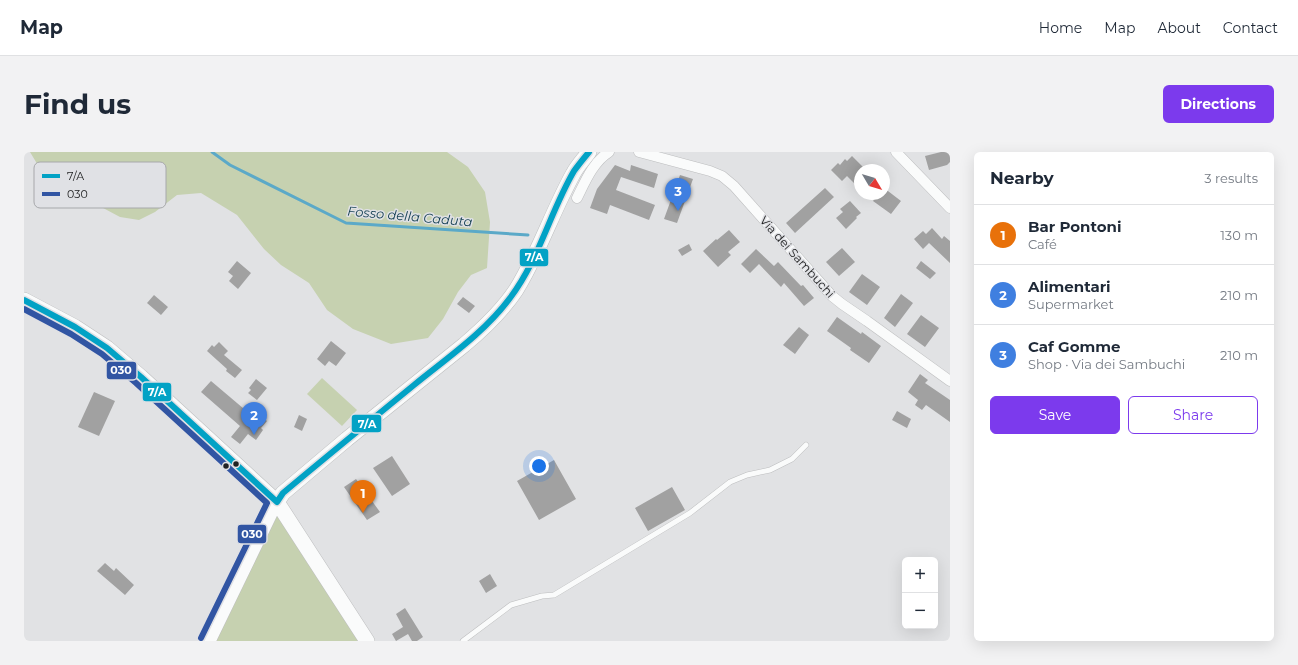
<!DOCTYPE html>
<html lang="en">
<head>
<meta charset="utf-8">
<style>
  :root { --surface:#fff; --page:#f2f2f3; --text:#1f2937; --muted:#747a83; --line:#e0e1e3; --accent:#7c3aed }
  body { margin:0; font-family:Montserrat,sans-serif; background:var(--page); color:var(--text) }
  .controls { position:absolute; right:12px; bottom:12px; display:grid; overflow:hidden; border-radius:6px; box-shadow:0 4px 16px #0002 }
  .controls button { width:36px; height:36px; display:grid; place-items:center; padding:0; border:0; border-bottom:1px solid var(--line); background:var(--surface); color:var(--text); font:20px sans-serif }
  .compass { position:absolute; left:830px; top:12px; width:36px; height:36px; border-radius:50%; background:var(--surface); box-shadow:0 4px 16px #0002; rotate:128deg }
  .you { position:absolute; left:515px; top:314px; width:14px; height:14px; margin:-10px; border:3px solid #fff; border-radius:50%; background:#1a73e8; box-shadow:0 0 0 6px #1a73e833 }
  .badge { display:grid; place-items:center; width:26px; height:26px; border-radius:50%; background:var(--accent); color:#fff; font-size:13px; font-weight:700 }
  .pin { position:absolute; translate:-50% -33px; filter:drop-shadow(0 1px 2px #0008) }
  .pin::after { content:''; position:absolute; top:21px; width:14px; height:12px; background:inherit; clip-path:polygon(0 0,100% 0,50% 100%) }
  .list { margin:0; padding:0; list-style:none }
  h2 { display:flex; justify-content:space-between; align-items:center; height:52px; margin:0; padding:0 16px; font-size:17px }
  h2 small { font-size:13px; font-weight:400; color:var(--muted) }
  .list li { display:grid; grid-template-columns:26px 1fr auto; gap:12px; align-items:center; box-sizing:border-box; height:60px; padding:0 16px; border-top:1px solid var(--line) }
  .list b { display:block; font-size:15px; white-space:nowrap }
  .list p { margin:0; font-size:13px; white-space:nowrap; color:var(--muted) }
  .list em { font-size:13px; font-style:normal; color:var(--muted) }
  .actions { display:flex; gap:8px; padding:12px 16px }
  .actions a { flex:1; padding:9px 0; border:1px solid var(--accent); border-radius:6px; text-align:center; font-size:14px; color:var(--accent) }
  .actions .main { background:var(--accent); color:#fff }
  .map { position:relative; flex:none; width:926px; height:489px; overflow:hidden; border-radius:6px }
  header { display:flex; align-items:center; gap:24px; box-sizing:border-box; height:56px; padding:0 20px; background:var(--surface); border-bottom:1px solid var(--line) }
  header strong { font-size:19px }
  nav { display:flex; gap:22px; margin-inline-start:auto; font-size:14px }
  .intro { display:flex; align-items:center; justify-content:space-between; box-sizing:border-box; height:96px; padding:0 24px }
  h1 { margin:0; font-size:28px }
  .button { padding:10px 18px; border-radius:6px; background:var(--accent); color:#fff; font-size:14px; font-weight:700 }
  main { display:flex; gap:24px; padding:0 24px }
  aside { flex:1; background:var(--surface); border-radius:6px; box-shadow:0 4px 16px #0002 }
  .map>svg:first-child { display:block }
  .green { fill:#c6d1b0 }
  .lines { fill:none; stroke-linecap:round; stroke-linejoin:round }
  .stream { stroke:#5ba9c8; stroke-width:3 }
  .building { fill:#a1a1a1 }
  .lane-casing { stroke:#bdbebf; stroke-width:6 }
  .street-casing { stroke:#bdbebf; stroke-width:11 }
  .secondary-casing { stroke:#bdbebf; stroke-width:16 }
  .lane { stroke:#fafbfb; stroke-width:5 }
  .street { stroke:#fafbfb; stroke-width:10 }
  .secondary { stroke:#fafbfb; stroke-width:15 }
  .bus-1-casing { stroke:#e0e1e5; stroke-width:9 }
  .bus-2-casing { stroke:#e0e1e5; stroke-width:9 }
  .bus-1 { stroke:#02a2c5; stroke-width:6 }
  .bus-2 { stroke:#3155a3; stroke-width:6 }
  .bus-dot { fill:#212223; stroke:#e0e1e5; stroke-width:1.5 }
  .labels { text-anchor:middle; stroke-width:3; stroke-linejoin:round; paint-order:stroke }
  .street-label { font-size:12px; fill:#212223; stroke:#e0e1e5 }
  .water-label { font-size:13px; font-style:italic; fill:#103d50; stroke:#e0e1e5 }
  .key { fill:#e0e1e5; stroke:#a7a8ab; stroke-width:1 }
  .key-label { font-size:11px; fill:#212223 }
  .line-badge { stroke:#e0e1e5; stroke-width:1.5 }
  .badge-label { font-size:11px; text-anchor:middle; font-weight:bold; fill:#fff }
</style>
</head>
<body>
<header>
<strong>Map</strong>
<nav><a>Home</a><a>Map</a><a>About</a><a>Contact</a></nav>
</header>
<div class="intro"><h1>Find us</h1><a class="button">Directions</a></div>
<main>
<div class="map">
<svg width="926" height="489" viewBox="0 0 926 489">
  <rect width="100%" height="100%" fill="#e1e2e4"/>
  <path class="green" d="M 6,0 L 423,0 L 444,15 L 461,40 L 466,70 L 463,116 L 447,123 L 434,140 L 419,167 L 404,186 L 367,192 L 329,177 L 303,158 L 285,131 L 257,113 L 240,97 L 213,63 L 177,41 L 153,43 L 131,60 L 115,68 L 96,65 L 51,41 L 15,15 Z
    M 298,226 L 333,258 L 318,274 L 283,242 Z
    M 251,365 L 254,365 L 301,430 L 334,489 L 191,489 Z"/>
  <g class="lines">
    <path class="stream" d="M 188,0 L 206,13 L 322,71 L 504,83"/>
  </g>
  <path class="building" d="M 917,0 L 926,0 L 926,10 L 923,13 L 905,18 L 901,4 Z
    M 828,4 L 842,18 L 836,18 L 836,37 L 823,24 L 818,29 L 807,18 L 814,11 L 816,13 L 821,7 L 823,9 Z
    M 591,13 L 606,19 L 607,13 L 634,22 L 630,36 L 597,25 L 592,38 L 631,53 L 625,68 L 586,53 L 583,62 L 566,56 L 573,37 Z
    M 656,23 L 669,27 L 653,71 L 640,67 Z
    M 801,36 L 810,45 L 771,81 L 762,71 Z
    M 860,36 L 877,49 L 867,62 L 849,49 L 854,42 L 860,42 Z
    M 826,49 L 837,61 L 832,65 L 833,66 L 822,77 L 812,66 L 819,60 L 816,57 Z
    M 908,76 L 918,87 L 920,84 L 926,89 L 926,111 L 905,91 L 899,97 L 890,87 L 899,79 L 902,82 Z
    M 705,78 L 716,90 L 704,100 L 707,103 L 694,115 L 679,99 L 692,87 L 693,88 Z
    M 665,92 L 668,98 L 658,104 L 654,98 Z
    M 818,96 L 831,110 L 815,124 L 802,110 Z
    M 732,97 L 750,114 L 754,110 L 777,134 L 779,133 L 790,146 L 780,154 L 760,131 L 757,135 L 735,112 L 726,121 L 717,112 Z
    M 213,109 L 227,121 L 214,137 L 205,129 L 209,124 L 204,120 Z
    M 897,109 L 912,121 L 906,127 L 892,116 Z
    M 838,122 L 856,135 L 843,153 L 825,140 Z
    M 877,142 L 889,151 L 871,175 L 860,166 Z
    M 130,143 L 144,155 L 137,163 L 123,151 Z
    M 439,145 L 451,154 L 445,161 L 433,152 Z
    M 897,163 L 915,176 L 901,195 L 883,182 Z
    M 813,165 L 837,182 L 838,180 L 857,194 L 845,211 L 826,198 L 827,196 L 803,179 Z
    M 775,175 L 785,183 L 771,202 L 759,193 Z
    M 307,189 L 322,201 L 312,214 L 305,209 L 301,214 L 293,207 Z
    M 195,190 L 204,199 L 200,203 L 218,218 L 211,226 L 202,219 L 203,217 L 183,199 L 188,193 L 190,195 Z
    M 896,222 L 904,228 L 901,231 L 926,248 L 926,270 L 902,253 L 898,258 L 891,253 L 894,248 L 884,240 Z
    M 232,227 L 243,236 L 233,248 L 224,241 L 227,238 L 225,236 Z
    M 187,229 L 226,262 L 229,258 L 243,269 L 237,276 L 239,278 L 232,288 L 224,282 L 216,292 L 207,285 L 216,274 L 177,240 Z
    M 70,240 L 91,249 L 75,284 L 54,275 Z
    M 873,259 L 887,267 L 883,276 L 868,268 Z
    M 275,263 L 283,267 L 278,279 L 270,275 Z
    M 368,304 L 386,332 L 368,344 L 349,316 Z
    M 530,308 L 552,347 L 515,368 L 493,329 Z
    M 332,327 L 356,360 L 343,368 L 320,335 Z
    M 648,335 L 661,358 L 624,379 L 611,356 Z
    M 81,411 L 90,419 L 92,416 L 110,433 L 101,443 L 73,419 Z
    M 466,422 L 473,434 L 462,441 L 455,429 Z
    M 381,456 L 399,485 L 393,489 L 388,489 L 384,482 L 372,489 L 368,482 L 379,475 L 372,462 Z"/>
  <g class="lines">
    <defs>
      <path id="lane" d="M 439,489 L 487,453 L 518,444 L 530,443 L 666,361 L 706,330 L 723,323 L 746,318 L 768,307 L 782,293"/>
      <path id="street" d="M 615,0 L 686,19 L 698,24 L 710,34 L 808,144 L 818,152 L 843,169 L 926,229
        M 872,0 L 926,56
        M 553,46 C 561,30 569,10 585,0"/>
      <path id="secondary" d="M 0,148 L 51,175 L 83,196 L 117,225 L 253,350 L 343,489
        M 184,489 L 247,359 L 259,341 L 323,287 L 440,193 C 459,177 478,159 492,138 C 515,101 528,60 549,22 C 553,14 560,7 565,0"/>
    </defs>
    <use href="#lane" class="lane-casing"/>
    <use href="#street" class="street-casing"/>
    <use href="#secondary" class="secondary-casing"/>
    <use href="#lane" class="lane"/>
    <use href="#street" class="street"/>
    <use href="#secondary" class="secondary"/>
    <defs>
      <path id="bus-1" d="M 0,148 L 51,175 L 83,196 L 117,225 L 253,350
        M 253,350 L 259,341 C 302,305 346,269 390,233 C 423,206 460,181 486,146 C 515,108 526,60 550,19 C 555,12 560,6 565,0"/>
      <path id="bus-2" d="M 0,157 L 47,182 L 78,202 L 112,231 L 243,351 L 177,486"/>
    </defs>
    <use href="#bus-1" class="bus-1-casing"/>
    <use href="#bus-2" class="bus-2-casing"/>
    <use href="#bus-1" class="bus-1"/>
    <use href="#bus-2" class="bus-2"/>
  </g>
  <g class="bus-dot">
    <circle cx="212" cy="312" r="3.5"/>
    <circle cx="202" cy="314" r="3.5"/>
  </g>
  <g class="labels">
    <g class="street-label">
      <text transform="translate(773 105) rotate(48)" y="4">Via dei Sambuchi</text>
    </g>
    <g class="water-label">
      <text transform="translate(386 64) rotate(5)" y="5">Fosso della Caduta</text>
    </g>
  </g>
  <rect x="10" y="10" width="132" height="46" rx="6" class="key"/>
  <rect x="18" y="22" width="18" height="4" fill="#02a2c5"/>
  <rect x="18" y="40" width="18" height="4" fill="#3155a3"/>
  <g class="key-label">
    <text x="43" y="28">7/A</text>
    <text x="43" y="46">030</text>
  </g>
  <g class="line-badge">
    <rect x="495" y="96" width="30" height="19" rx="4" fill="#02a2c5"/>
    <rect x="82" y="209" width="31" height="19" rx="4" fill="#3155a3"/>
    <rect x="118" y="230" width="30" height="20" rx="4" fill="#02a2c5"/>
    <rect x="327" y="262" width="31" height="19" rx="4" fill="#02a2c5"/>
    <rect x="213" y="372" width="30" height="20" rx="4" fill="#3155a3"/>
  </g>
  <g class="badge-label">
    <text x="510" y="109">7/A</text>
    <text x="97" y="222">030</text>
    <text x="133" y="244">7/A</text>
    <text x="343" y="276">7/A</text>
    <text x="228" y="386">030</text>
  </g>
</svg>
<div class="controls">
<button>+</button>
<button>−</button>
</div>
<svg class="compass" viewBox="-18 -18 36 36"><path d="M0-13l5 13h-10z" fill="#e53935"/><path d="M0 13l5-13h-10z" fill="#747a83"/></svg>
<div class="you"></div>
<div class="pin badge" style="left:339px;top:361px;background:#e8710a">1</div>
<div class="pin badge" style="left:230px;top:283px;background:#3f7fe0">2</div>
<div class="pin badge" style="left:654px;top:59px;background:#3f7fe0">3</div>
</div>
<aside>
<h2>Nearby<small>3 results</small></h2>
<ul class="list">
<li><span class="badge" style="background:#e8710a">1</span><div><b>Bar Pontoni</b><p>Café</p></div><em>130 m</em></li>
<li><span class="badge" style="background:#3f7fe0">2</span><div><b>Alimentari</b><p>Supermarket</p></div><em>210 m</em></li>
<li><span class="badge" style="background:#3f7fe0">3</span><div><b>Caf Gomme</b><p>Shop · Via dei Sambuchi</p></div><em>210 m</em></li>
</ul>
<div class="actions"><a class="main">Save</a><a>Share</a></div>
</aside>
</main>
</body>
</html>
